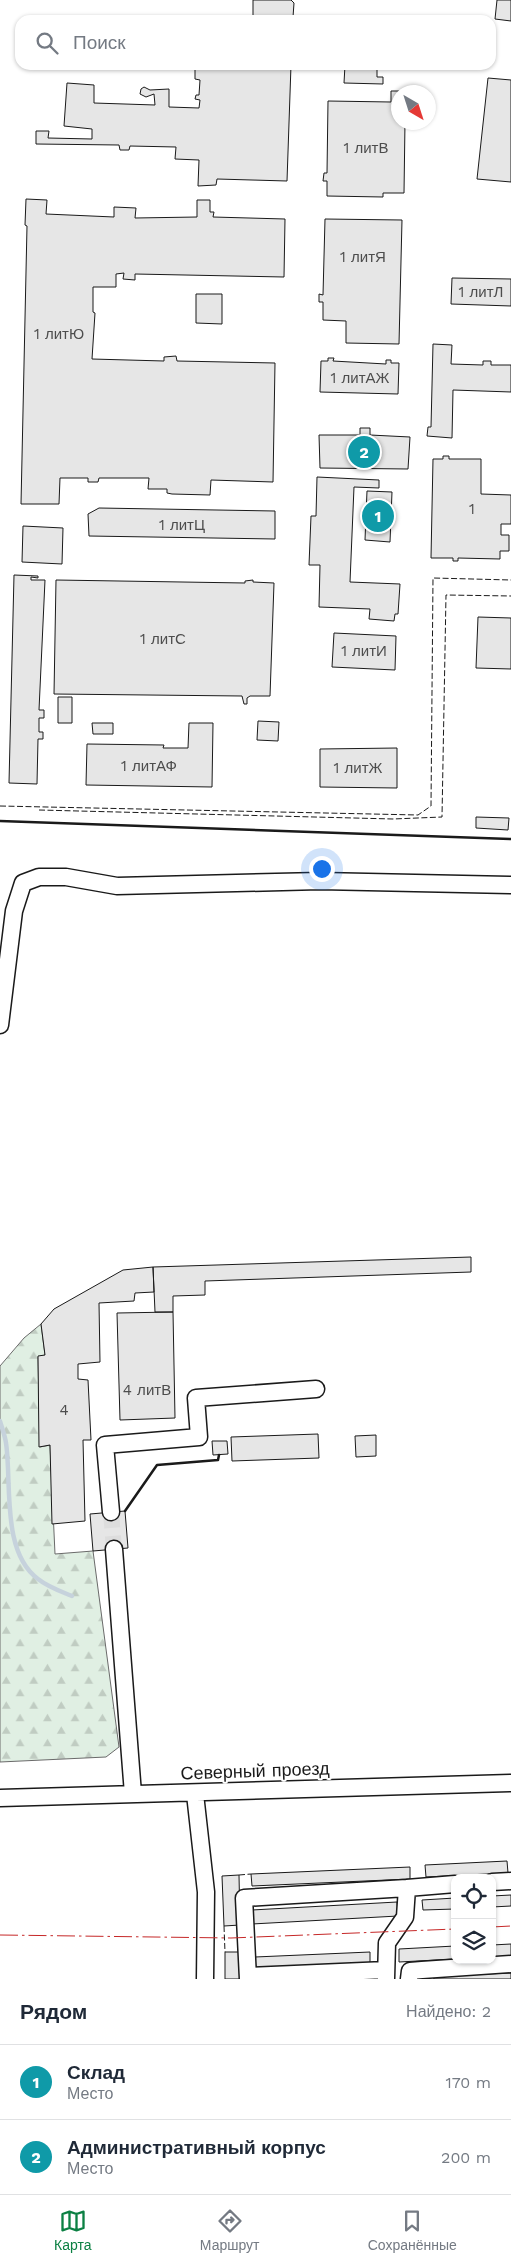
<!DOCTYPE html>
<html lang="ru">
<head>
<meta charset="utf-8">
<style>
  :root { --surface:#fff; --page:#f6f6f7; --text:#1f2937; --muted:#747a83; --line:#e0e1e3; --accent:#0b8043 }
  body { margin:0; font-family:"Work Sans",sans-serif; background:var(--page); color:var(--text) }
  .controls { position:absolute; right:15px; bottom:15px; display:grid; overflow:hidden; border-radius:10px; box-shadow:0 1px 4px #0004 }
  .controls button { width:45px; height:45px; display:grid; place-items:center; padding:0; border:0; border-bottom:1px solid var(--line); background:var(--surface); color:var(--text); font:25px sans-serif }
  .compass { position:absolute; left:391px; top:85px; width:45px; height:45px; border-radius:50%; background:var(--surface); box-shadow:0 1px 4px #0004; rotate:141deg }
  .you { position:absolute; left:321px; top:868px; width:18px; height:18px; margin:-12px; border:4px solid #fff; border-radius:50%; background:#1a73e8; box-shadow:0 0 0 8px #1a73e833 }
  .badge { display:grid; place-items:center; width:32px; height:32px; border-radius:50%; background:var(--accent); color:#fff; font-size:16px; font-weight:700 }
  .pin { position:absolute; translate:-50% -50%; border:2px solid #fff; box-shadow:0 1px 5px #0006 }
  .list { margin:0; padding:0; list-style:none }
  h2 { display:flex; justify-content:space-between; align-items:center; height:65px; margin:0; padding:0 20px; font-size:21px }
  h2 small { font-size:16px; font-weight:400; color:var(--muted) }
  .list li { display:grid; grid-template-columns:32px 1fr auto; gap:15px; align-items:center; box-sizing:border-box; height:75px; padding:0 20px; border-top:1px solid var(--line) }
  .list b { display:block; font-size:19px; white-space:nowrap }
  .list p { margin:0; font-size:16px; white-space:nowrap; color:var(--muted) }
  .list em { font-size:16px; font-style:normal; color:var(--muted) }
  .icon { flex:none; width:28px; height:28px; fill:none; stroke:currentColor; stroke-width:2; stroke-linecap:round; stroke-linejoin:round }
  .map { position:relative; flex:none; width:511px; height:1979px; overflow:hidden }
  .search { position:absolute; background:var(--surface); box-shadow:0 1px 4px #0004; left:15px; right:15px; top:15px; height:55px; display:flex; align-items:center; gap:12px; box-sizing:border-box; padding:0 18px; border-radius:15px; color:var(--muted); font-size:19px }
  .sheet { height:215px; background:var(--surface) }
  nav { display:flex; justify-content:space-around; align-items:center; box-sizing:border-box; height:70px; border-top:1px solid var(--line); background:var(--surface); font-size:14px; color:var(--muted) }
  nav a { display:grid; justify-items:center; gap:2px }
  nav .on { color:var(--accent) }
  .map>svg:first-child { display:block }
  .forest { fill:url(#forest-firs); stroke:#6a6a6a }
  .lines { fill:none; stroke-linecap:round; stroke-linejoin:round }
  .stream { stroke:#c6d2dc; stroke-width:4.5 }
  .building { fill:#e6e6e6; stroke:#1a1a1a }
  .minor-tunnel { stroke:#ddd; stroke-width:16; stroke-dasharray:16 8; stroke-linecap:butt }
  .minor-casing { stroke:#1a1a1a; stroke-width:19 }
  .minor { stroke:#fff; stroke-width:16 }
  .fence { stroke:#1a1a1a; stroke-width:1; stroke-dasharray:6 2.5; stroke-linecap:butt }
  .wall { stroke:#1a1a1a; stroke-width:2.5 }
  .power { stroke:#c62828; stroke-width:1; stroke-dasharray:18 4 2.5 4; stroke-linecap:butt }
  .labels { text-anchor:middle; stroke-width:4; stroke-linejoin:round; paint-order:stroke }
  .number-label { font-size:15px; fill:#4d4d4d }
  .street-label { font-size:18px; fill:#1a1a1a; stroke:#fff }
</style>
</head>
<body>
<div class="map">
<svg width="511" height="1979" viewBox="0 0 511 1979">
  <defs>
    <pattern id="forest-firs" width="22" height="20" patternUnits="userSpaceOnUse" patternTransform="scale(1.25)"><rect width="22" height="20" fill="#e0efe3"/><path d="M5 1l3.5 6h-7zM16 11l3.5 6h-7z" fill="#c0ccc2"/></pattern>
  </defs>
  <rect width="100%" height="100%" fill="#fff"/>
  <path class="forest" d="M 41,1324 L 45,1355 L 38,1357 L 40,1447 L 50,1445 L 55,1554 L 93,1551 L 119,1747 L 106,1757 L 0,1762 L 0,1366 L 24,1338 Z"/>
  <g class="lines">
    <path class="stream" d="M 0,1421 C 2,1428 5,1436 6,1443 C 12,1483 1,1552 38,1579 C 48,1587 60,1591 72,1596"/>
  </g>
  <path class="building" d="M 253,0 L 291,0 L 294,3 L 293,17 L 301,17 L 301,20 L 253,20 Z
    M 497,0 L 511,0 L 511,21 L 495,19 Z
    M 201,65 L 291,65 L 287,181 L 217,179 L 216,185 L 198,186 L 199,160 L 175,159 L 176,147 L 130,146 L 129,150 L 120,150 L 119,145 L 36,144 L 36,131 L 49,131 L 48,138 L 92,139 L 92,129 L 64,126 L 67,83 L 94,85 L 94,103 L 155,105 L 154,94 L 146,97 L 140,94 L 141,89 L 144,87 L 150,90 L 169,89 L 169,107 L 199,108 L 200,100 L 195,99 L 196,95 L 199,95 L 200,80 L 195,79 L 195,68 L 201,68 Z
    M 341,65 L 377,65 L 377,77 L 383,77 L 383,84 L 344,83 L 345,65 Z
    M 488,78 L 511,80 L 511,182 L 477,179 Z
    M 391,91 L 405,91 L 398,92 L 398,122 L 405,122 L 404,193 L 383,193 L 383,197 L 327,196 L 327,181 L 323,181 L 324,173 L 327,173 L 328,101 L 391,102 Z
    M 26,199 L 47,200 L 46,214 L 114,217 L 114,207 L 136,208 L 135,218 L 197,217 L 197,200 L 210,200 L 210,212 L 214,212 L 213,217 L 285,219 L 284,277 L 135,274 L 135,280 L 123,279 L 124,273 L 116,274 L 116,287 L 93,287 L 93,312 L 95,313 L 92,359 L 164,361 L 164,357 L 176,356 L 177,361 L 275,363 L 273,482 L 211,480 L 210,495 L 172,494 L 167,493 L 167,489 L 148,489 L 149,478 L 99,478 L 98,482 L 88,482 L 88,478 L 60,478 L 59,504 L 21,504 L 27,226 L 25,225 Z
    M 325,219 L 402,220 L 399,344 L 346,343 L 346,321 L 323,320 L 323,302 L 319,302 L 319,294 L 323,295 Z
    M 452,278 L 511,279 L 511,306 L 451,304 Z
    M 196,294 L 222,294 L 222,324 L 196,323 Z
    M 433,344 L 452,345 L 451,364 L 483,365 L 483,361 L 491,361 L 491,365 L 511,365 L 511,392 L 453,390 L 452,438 L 427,436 L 428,427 L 431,427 Z
    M 328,358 L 334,358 L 333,361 L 386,364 L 386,360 L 391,360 L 391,363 L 399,363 L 398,394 L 320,392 L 321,361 L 328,361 Z
    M 360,428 L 370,428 L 370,435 L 410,437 L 408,469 L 320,468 L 319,435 L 360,435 Z
    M 443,456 L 449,456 L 449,459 L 481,459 L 481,494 L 511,495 L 511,524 L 501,524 L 501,535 L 509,535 L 509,551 L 500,551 L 500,559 L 458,558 L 458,561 L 453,561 L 453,558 L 431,558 L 433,459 L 443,459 Z
    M 317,477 L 379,480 L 379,488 L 354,487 L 350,582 L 400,584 L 398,614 L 395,614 L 394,621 L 369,619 L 370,609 L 319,607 L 320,565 L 309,565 L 311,516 L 316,516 Z
    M 367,491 L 392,492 L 390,542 L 365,540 Z
    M 99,508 L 275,511 L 275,539 L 89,536 L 88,514 Z
    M 23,526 L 63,528 L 62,564 L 22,562 Z
    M 14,575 L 38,576 L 38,578 L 31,577 L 31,580 L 45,580 L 39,710 L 44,710 L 44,718 L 39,718 L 39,732 L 43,732 L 43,739 L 38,739 L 37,784 L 9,783 Z
    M 56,580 L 245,583 L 245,581 L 253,580 L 253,582 L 274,583 L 270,696 L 250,696 L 247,698 L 247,704 L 244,704 L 242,696 L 54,694 Z
    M 478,617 L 511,618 L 511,669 L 476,668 Z
    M 334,633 L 396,636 L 395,670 L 332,667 Z
    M 58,697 L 72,697 L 72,723 L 58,723 Z
    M 258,721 L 279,722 L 278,741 L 257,740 Z
    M 92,723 L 113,723 L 113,734 L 93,734 Z
    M 189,723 L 213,723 L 212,787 L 86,785 L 87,744 L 164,745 L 163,748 L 188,748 Z
    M 397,748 L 397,788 L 320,787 L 320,749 Z
    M 476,817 L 509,818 L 508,830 L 476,828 Z
    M 471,1257 L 471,1272 L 205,1281 L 205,1295 L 173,1296 L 173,1312 L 155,1312 L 153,1267 Z
    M 153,1267 L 154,1292 L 135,1293 L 134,1301 L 99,1303 L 100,1362 L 78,1364 L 78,1379 L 88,1380 L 91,1440 L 83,1440 L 85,1521 L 52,1524 L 50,1445 L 39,1447 L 38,1356 L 45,1355 L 41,1324 L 54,1309 L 123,1270 Z
    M 173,1312 L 175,1418 L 120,1420 L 117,1313 Z
    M 318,1434 L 319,1458 L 232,1461 L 231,1437 Z
    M 376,1435 L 376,1456 L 356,1457 L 355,1436 Z
    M 212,1441 L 227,1441 L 228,1454 L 213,1455 Z
    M 125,1511 L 128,1548 L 93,1551 L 90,1514 Z
    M 507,1861 L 508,1873 L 426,1877 L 425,1865 Z
    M 410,1867 L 410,1879 L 252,1886 L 251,1874 Z
    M 239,1875 L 240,1925 L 224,1926 L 222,1876 Z
    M 511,1895 L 511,1906 L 492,1907 L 492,1896 Z
    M 455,1898 L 455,1909 L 423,1910 L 422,1900 Z
    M 397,1902 L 398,1916 L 252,1924 L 252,1910 Z
    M 511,1944 L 511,1957 L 492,1957 L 492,1945 Z
    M 455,1946 L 455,1959 L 399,1962 L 399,1949 Z
    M 225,1952 L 240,1952 L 240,1979 L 225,1979 Z
    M 370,1952 L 370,1965 L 256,1969 L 255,1957 Z
    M 511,1973 L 511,1979 L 434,1979 L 433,1976 Z"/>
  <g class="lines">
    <path class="minor-tunnel" d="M 111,1512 L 114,1549"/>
    <defs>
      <path id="minor" d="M 0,1025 L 14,911 L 23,883 L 39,877 L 66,877 L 117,886 L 320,881 L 511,885
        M 111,1512 L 105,1445 L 199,1437 L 196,1398 L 316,1389
        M 114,1549 L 133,1794
        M 195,1794 L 206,1892 L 205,1979
        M 0,1798 L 511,1783
        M 492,1882 L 511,1881
        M 407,1888 L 455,1884
        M 248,1976 L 386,1970
        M 248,1979 L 244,1898 L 407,1888 L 405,1917 L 387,1943 L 386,1979
        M 409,1979 L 410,1971 L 422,1970 L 511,1964"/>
    </defs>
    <use href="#minor" class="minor-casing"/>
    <use href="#minor" class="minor"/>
    <path class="fence" d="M 0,806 L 418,815 L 431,806 L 433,578 L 511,580
      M 39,810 L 393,819 L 442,817 L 446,595 L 511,596
      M 239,1875 L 251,1874
      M 224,1926 L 225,1952"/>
    <path class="wall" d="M 0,821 L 511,839
      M 125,1511 L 157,1465 L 218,1460 L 219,1455"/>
    <path class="power" d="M 492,1927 L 511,1926
      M 0,1935 L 231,1938 L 455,1929"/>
  </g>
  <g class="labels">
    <g class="number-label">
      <text x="366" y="153">1 литВ</text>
      <text x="363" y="262">1 литЯ</text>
      <text x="481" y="297">1 литЛ</text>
      <text x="59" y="339">1 литЮ</text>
      <text x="360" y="383">1 литАЖ</text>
      <text x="472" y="514">1</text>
      <text x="182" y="530">1 литЦ</text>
      <text x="163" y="644">1 литС</text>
      <text x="364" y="656">1 литИ</text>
      <text x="149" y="771">1 литАФ</text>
      <text x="358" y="773">1 литЖ</text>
      <text x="147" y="1395">4 литВ</text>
      <text x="64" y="1415">4</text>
    </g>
    <g class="street-label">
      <text transform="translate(255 1771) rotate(-2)" y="6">Северный проезд</text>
    </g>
  </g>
</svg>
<div class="controls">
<button><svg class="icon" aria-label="locate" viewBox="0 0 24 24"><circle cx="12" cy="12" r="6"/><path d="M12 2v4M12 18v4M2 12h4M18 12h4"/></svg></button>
<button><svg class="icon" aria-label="layers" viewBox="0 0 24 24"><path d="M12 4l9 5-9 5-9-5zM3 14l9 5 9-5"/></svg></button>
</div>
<svg class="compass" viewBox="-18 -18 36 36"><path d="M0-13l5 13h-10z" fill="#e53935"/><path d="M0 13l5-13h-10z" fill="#747a83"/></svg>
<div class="you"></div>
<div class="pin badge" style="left:378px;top:516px;background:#0f9aa8">1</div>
<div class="pin badge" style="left:364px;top:452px;background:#0f9aa8">2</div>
<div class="search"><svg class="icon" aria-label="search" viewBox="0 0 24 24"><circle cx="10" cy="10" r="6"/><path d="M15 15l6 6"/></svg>Поиск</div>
</div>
<section class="sheet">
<h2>Рядом<small>Найдено: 2</small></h2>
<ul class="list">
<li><span class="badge" style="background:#0f9aa8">1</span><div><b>Склад</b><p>Место</p></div><em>170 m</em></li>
<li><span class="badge" style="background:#0f9aa8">2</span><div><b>Административный корпус</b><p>Место</p></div><em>200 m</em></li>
</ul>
</section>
<nav>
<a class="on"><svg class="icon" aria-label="map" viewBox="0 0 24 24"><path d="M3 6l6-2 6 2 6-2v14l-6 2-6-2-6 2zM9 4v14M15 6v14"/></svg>Карта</a>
<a><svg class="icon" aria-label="directions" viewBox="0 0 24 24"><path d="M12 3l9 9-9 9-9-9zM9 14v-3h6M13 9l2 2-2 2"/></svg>Маршрут</a>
<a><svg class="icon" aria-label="saved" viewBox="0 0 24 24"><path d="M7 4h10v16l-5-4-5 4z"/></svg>Сохранённые</a>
</nav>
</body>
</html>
